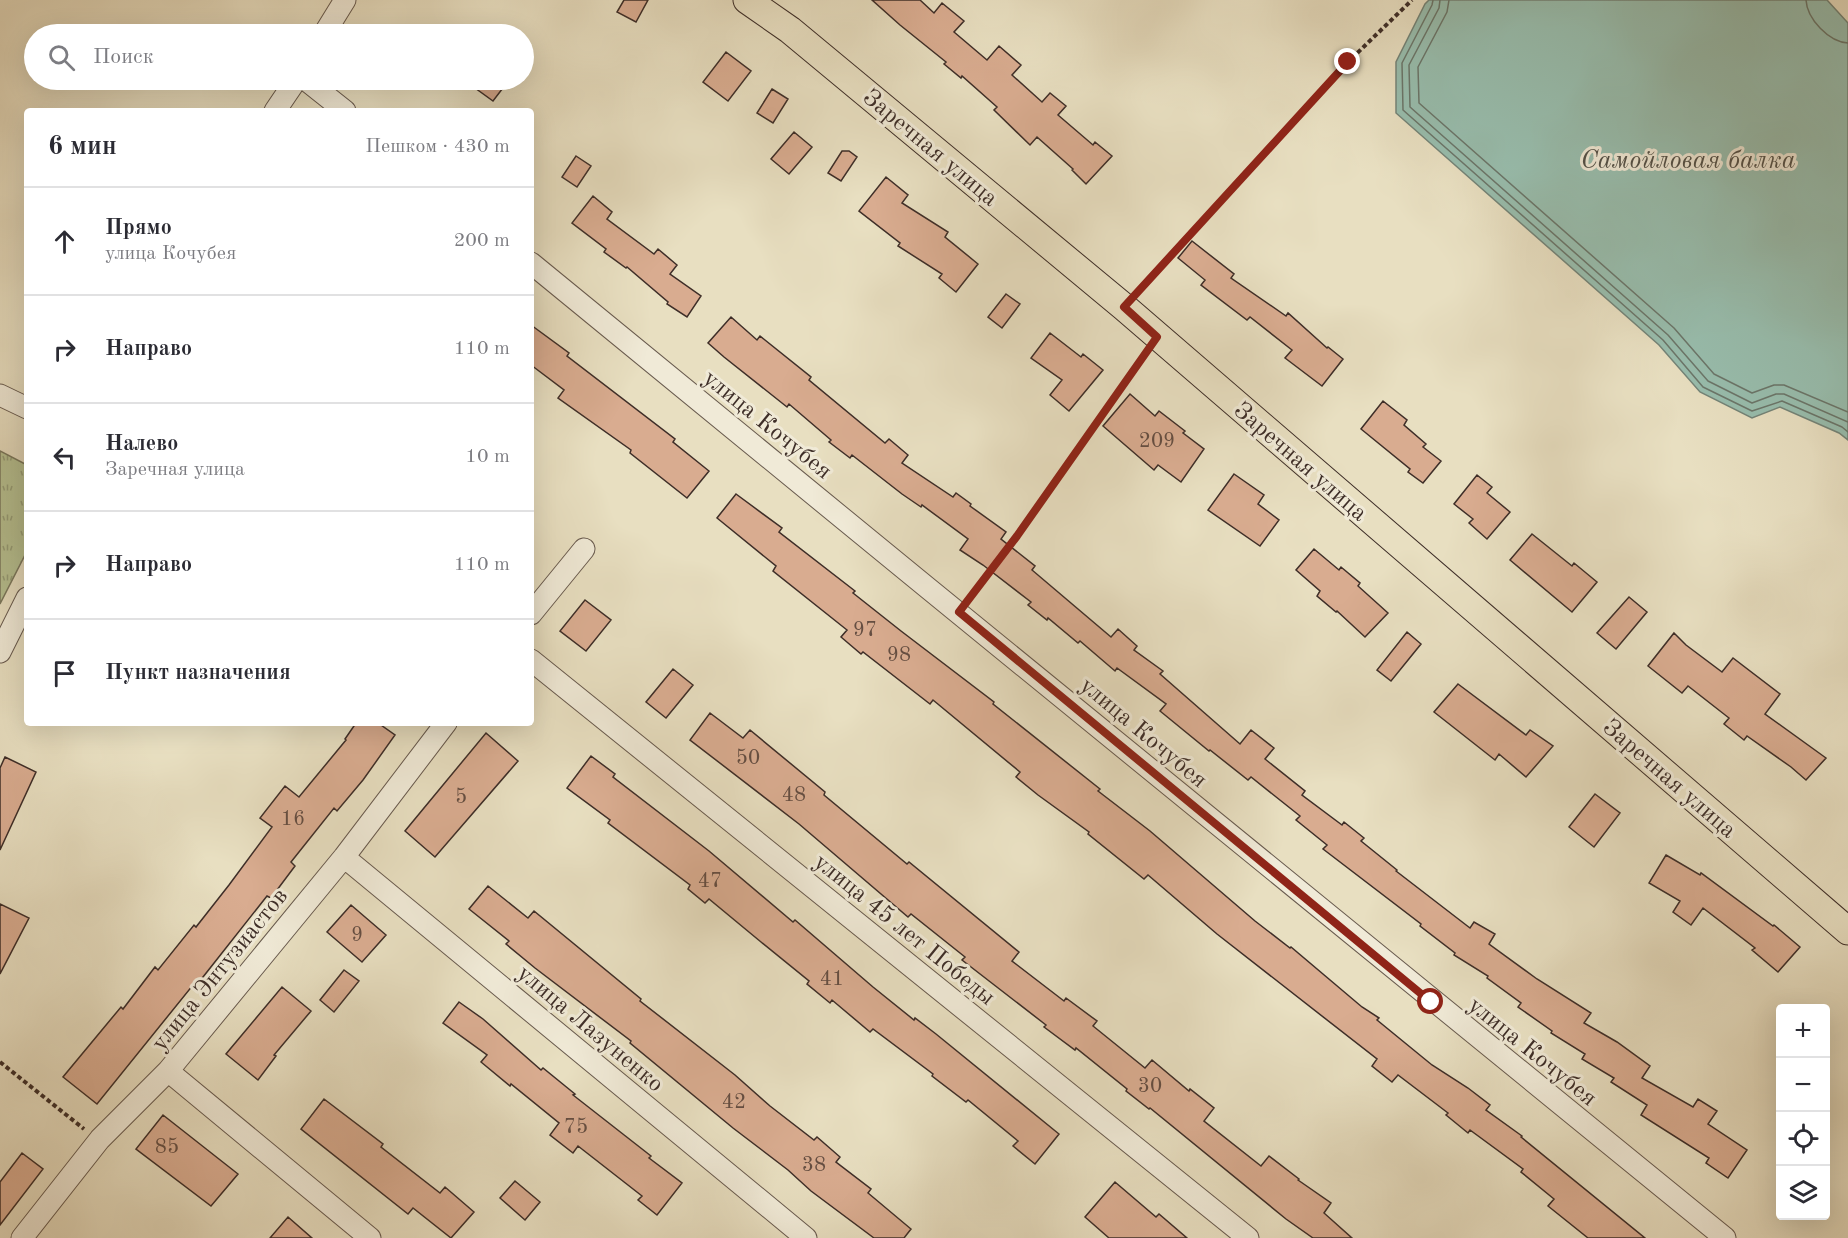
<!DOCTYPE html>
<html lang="ru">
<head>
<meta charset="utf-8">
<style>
  :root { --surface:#fff; --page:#f7f7f7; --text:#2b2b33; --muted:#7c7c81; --line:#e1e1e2 }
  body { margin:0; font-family:"Old Standard TT",serif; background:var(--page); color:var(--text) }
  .controls { position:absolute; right:18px; bottom:18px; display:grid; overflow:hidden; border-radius:6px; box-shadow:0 6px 24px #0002 }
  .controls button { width:54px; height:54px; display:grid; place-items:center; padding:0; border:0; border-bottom:2px solid var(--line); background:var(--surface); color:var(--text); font:30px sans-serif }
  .stop { position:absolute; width:18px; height:18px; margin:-14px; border:4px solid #8f2418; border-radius:50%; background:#fff }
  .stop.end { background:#8f2418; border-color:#fff; box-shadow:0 2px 6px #0008 }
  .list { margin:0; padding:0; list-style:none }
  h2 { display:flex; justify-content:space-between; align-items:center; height:78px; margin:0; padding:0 24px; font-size:26px }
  h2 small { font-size:20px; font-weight:400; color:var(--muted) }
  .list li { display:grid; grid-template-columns:39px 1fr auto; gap:18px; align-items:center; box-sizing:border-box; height:108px; padding:0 24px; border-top:2px solid var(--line) }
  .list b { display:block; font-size:22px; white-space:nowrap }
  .list p { margin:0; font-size:20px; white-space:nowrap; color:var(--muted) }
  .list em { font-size:20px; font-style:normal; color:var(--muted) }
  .icon { flex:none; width:33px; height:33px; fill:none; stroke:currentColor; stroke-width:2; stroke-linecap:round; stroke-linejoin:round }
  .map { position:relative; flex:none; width:1848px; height:1238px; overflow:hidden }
  .search { position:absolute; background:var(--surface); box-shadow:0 6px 24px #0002; left:24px; top:24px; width:510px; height:66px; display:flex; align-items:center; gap:15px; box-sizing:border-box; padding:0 21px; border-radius:33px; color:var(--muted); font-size:22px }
  .panel { position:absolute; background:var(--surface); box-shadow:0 6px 24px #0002; left:24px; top:108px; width:510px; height:618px; border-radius:6px }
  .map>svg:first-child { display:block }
  .park { fill:url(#park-tufts); stroke:#7a785d; stroke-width:1.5 }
  .water { fill:#98bdad; stroke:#748478; stroke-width:1.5 }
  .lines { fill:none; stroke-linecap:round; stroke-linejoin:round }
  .shore { stroke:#6b766a; stroke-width:1.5 }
  .building { fill:#d9ac90; stroke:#3e2e28; stroke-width:1.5 }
  .minor-casing { stroke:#685a4e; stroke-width:23 }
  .major-casing { stroke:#3e2e28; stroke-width:29 }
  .path { stroke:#3e2e28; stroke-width:4; stroke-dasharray:4.5 3; stroke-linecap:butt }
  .minor { stroke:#f0ead7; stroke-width:21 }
  .major { stroke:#e8dfc1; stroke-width:27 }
  .route { stroke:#8f2418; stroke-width:8 }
  .labels { text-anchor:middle; stroke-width:6; stroke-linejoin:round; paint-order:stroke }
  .number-label { font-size:21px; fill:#654e42 }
  .street-label { font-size:24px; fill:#3e2e28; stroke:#f0ead7 }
  .water-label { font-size:26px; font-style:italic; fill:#545249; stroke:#f0ead7 }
</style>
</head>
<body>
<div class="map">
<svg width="1848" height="1238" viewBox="0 0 1848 1238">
  <defs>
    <pattern id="park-tufts" width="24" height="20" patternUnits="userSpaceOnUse" patternTransform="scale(1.5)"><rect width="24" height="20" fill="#b6c192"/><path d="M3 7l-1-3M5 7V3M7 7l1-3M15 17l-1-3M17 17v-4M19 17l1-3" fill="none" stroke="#959d77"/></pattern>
  </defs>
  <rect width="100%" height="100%" fill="#e8dfc1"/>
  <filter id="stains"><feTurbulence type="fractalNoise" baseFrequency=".00333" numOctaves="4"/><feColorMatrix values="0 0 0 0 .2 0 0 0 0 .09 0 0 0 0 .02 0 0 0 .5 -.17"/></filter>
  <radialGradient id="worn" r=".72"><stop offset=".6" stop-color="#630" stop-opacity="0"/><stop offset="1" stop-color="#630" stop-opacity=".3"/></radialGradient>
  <path class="park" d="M 0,451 L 27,465 L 27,551 L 0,604 Z"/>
  <path class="water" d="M 1429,0 L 1827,0 L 1848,23 L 1848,440 L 1839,433 L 1780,407 L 1752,418 L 1700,392 L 1659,345 L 1396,113 L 1396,62 L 1425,4 Z"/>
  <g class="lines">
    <path class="shore" d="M 1433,0 L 1432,5 L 1402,63 L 1403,110 L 1663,340 L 1703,387 L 1752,411 L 1782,401 L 1842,427 L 1848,432
      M 1440,0 L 1439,8 L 1409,65 L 1410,107 L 1668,335 L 1708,381 L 1752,403 L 1776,394 L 1784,394 L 1848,422
      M 1449,0 L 1447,12 L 1418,67 L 1419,103 L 1674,328 L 1714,374 L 1752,393 L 1774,385 L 1784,385 L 1848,412
      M 1806,0 C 1807,19 1829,42 1848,43"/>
  </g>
  <path class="building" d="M 624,0 L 648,0 L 636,22 L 617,12 Z
    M 872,0 L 920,0 L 934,13 L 942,3 L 964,21 L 954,32 L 987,60 L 999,46 L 1021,65 L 1012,75 L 1042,102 L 1050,93 L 1066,106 L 1058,115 L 1093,145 L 1095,142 L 1112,156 L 1086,184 L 1072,170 L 1073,169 L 1037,137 L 1030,145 L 994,110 L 997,107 L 962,76 L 961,78 L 944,64 L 946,62 L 900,25 Z
    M 726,52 L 751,71 L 728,101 L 703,82 Z
    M 464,80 L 509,80 L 493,101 Z
    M 772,89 L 788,99 L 773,123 L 757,113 Z
    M 794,132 L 812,147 L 789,174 L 771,159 Z
    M 842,151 L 849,151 L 857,157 L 841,181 L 828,173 Z
    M 576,156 L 591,166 L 577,187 L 562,177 Z
    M 886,177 L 908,195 L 902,203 L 948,232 L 945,237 L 978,264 L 956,292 L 939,278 L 942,274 L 898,246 L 900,243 L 859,211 Z
    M 593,196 L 612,212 L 607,219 L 654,254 L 658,249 L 677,265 L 670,274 L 701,296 L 687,317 L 667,304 L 668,302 L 627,267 L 626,268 L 604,252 L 606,249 L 572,223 Z
    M 1192,241 L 1234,274 L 1231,278 L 1286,316 L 1288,313 L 1327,348 L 1328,347 L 1343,359 L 1322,386 L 1285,358 L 1292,350 L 1250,317 L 1247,320 L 1201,285 L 1205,280 L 1178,258 Z
    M 1006,294 L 1020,304 L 1002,328 L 988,317 Z
    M 731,317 L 757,340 L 760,336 L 811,377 L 809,380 L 885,443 L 889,439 L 908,455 L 902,463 L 953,497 L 956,493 L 971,504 L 970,506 L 1006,532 L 1001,539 L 1035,566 L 1032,570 L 1111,637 L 1118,629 L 1137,646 L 1134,650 L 1163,671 L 1160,674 L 1240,744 L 1251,730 L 1274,748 L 1265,759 L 1305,791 L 1302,795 L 1342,825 L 1344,822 L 1364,838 L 1361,841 L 1397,870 L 1396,871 L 1470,928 L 1474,922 L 1495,934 L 1489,944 L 1537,979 L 1591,1013 L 1584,1023 L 1617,1042 L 1650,1066 L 1642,1078 L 1693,1107 L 1698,1099 L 1717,1111 L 1708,1124 L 1747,1150 L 1728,1178 L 1706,1163 L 1709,1158 L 1641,1115 L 1647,1105 L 1611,1082 L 1614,1078 L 1582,1059 L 1585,1054 L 1551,1033 L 1552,1031 L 1518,1007 L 1521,1003 L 1487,978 L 1488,976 L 1454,955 L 1455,953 L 1420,926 L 1421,924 L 1323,849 L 1327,845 L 1296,820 L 1300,816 L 1251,777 L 1248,780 L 1210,750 L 1209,751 L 1160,711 L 1166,704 L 1117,668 L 1115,671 L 1080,641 L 1078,643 L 1048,618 L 1047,620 L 1028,605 L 1031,602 L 983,565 L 960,550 L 968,539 L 922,505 L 921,507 L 902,494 L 852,455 L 850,458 L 829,442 L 831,440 L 789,404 L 787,407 L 724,357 L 708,343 Z
    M 531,325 L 569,353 L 567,356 L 675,439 L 673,442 L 709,471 L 687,498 L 630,453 L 631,450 L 558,398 L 564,390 L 531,365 Z
    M 1050,333 L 1081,357 L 1083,354 L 1103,370 L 1069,411 L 1050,395 L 1062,380 L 1031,358 Z
    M 1130,394 L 1155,416 L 1159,411 L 1185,431 L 1183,433 L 1204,449 L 1181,482 L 1158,465 L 1154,470 L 1103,426 Z
    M 1383,401 L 1407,420 L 1404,425 L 1426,444 L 1423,447 L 1441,461 L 1423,483 L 1408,472 L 1410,469 L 1361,429 Z
    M 1234,474 L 1264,495 L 1258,504 L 1279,520 L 1260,546 L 1208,510 Z
    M 1477,475 L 1492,487 L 1487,493 L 1510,512 L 1487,539 L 1469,523 L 1473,519 L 1454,504 Z
    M 736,494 L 782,528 L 779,532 L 855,591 L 853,593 L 901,631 L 994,702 L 993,704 L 1100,789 L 1098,791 L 1150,831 L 1255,921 L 1290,948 L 1291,947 L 1362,1007 L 1379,1018 L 1377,1020 L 1432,1065 L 1468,1088 L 1490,1105 L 1486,1110 L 1522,1136 L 1521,1137 L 1645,1238 L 1588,1238 L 1548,1206 L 1554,1199 L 1521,1172 L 1523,1169 L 1470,1130 L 1468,1133 L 1446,1115 L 1448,1113 L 1398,1075 L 1392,1082 L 1372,1066 L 1377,1059 L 1217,934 L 1148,875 L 1144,879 L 1088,834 L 1089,832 L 1038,795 L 1016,777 L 1020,772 L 933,700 L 930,704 L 863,652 L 861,654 L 841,637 L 847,630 L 773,571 L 776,566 L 717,518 Z
    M 1532,534 L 1572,566 L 1574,563 L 1597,582 L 1572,612 L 1510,560 Z
    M 1314,549 L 1339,570 L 1341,567 L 1360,583 L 1358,586 L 1388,613 L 1365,637 L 1337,611 L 1336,612 L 1317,596 L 1320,591 L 1296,570 Z
    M 1629,597 L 1647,612 L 1616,649 L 1597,633 Z
    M 585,600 L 611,620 L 586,651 L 560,631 Z
    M 1407,632 L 1421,644 L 1391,681 L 1377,670 Z
    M 1674,633 L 1686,645 L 1722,672 L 1733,658 L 1780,694 L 1765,714 L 1826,758 L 1806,780 L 1791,767 L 1747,736 L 1744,740 L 1724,724 L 1729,718 L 1688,686 L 1682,693 L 1648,666 Z
    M 673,669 L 693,685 L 666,718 L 646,702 Z
    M 1458,684 L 1526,735 L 1530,730 L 1553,746 L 1526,777 L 1499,754 L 1495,760 L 1434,712 Z
    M 710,713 L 743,738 L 750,730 L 825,792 L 824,795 L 907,864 L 909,862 L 1019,952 L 1012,961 L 1064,1001 L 1066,998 L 1097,1021 L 1093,1026 L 1145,1068 L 1152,1060 L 1189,1091 L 1190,1089 L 1214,1108 L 1204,1121 L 1261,1166 L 1269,1156 L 1299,1179 L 1298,1180 L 1331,1203 L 1324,1213 L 1352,1238 L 1313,1238 L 1286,1219 L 1150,1108 L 1149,1109 L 1126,1091 L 1127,1089 L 1076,1048 L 1075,1050 L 1044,1027 L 1046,1025 L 962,960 L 965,957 L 911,914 L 908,917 L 799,824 L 690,740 Z
    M 356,723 L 378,723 L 395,735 L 363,780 L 337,811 L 334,808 L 291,862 L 295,866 L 271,898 L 267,896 L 199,982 L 197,980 L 97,1104 L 63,1077 L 121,1007 L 123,1009 L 155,967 L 158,970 L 194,925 L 196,927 L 229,885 L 272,827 L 260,818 L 285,786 L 299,797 L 346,740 L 345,739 Z
    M 486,733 L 518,761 L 435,857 L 405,831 Z
    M 591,756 L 615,774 L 613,777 L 709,851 L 793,922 L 795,920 L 873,987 L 914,1020 L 915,1018 L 936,1034 L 1059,1134 L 1035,1164 L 1013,1146 L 1018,1141 L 968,1100 L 966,1102 L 932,1076 L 933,1074 L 873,1029 L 870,1032 L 832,1000 L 830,1003 L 807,984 L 809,981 L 761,942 L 709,899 L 705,903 L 688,889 L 690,885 L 608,823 L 610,820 L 567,788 Z
    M 5,757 L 36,772 L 0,850 L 0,768 Z
    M 1595,794 L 1620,813 L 1594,847 L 1569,827 Z
    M 1666,855 L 1700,875 L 1701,873 L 1773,926 L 1774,925 L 1800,947 L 1778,972 L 1752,950 L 1755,948 L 1703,908 L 1691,925 L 1673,912 L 1680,901 L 1649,883 Z
    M 488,886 L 528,918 L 534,911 L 641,999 L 640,1001 L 735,1075 L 770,1106 L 814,1140 L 817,1137 L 840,1157 L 836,1162 L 871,1189 L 868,1193 L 911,1229 L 904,1238 L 874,1238 L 811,1191 L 788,1170 L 733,1128 L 630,1043 L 631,1041 L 535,968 L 506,944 L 509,941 L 469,909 Z
    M 0,904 L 29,918 L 0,974 Z
    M 351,905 L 386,935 L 362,962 L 327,932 Z
    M 344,970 L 359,981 L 334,1012 L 320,1000 Z
    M 282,987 L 311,1011 L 274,1055 L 276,1056 L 258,1080 L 226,1054 Z
    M 459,1002 L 483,1019 L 541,1070 L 543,1068 L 575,1094 L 573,1095 L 651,1156 L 649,1158 L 682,1183 L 657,1215 L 638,1200 L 642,1196 L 578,1146 L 573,1153 L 550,1135 L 559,1123 L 511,1084 L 510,1086 L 481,1062 L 487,1055 L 443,1023 Z
    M 324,1099 L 383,1144 L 381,1147 L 440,1193 L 445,1187 L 474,1212 L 451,1238 L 413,1208 L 408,1214 L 301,1129 Z
    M 163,1115 L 238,1174 L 211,1206 L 136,1149 Z
    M 22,1153 L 43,1169 L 0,1225 L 0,1182 Z
    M 515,1181 L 540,1202 L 525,1220 L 500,1198 Z
    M 1115,1182 L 1156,1217 L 1159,1214 L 1187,1238 L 1109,1238 L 1085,1217 Z
    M 288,1217 L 312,1238 L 270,1238 Z"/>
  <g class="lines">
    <defs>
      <path id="minor" d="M 324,34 L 345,0
        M 306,80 L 345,111
        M 275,111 L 296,80
        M 531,263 C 929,588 1325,916 1725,1238
        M 0,395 L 27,408
        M 531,614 L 584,549
        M 0,652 L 27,598
        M 531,660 L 1248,1238
        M 344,857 L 806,1238
        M 168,1071 L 370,1238
        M 22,1238 L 100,1139 L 168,1071 L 344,857 L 446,723"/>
      <path id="major" d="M 747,0 L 790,30 L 1124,307 L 1848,931"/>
    </defs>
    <use href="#minor" class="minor-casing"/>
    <use href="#major" class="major-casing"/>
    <path class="path" d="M 1139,290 L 1348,62 L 1412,0
      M 971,597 L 1017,536 L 1145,355
      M 0,1062 L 84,1129"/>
    <use href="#minor" class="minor"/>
    <use href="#major" class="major"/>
  </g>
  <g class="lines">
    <path class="route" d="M 1348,62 L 1124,307 L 1157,337 L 1017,536 L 959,612 L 1431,1002"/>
  </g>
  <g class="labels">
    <g class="number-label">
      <text x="1157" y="447">209</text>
      <text x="865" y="636">97</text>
      <text x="899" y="661">98</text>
      <text x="748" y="764">50</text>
      <text x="794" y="801">48</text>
      <text x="461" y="803">5</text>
      <text x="293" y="825">16</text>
      <text x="710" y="887">47</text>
      <text x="357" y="941">9</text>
      <text x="832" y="985">41</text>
      <text x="1150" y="1092">30</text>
      <text x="734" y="1108">42</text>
      <text x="576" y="1133">75</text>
      <text x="167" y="1153">85</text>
      <text x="814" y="1171">38</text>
    </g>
    <g class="street-label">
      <text transform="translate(931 147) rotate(40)" y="8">Заречная улица</text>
      <text transform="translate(768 424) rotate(39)" y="8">улица Кочубея</text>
      <text transform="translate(1301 461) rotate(41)" y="8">Заречная улица</text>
      <text transform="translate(1144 732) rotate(40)" y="8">улица Кочубея</text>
      <text transform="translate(1670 778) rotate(41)" y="8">Заречная улица</text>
      <text transform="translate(905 929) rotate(39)" y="8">улица 45 лет Победы</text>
      <text transform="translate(219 969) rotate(-51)" y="8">улица Энтузиастов</text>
      <text transform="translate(591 1028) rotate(40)" y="8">улица Лазуненко</text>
      <text transform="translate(1533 1051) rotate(39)" y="8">улица Кочубея</text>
    </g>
    <g class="water-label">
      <text x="1688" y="168">Самойловая балка</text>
    </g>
  </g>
  <rect width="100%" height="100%" filter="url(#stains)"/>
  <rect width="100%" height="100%" fill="url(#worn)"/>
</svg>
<div class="controls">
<button>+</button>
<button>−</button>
<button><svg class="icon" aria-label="locate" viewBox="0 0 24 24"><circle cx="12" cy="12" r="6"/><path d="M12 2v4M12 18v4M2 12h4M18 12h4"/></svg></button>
<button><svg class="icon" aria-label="layers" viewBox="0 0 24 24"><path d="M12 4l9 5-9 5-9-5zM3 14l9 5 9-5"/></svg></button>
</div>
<div class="stop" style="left:1431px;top:1002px"></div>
<div class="stop end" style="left:1348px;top:62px"></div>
<div class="search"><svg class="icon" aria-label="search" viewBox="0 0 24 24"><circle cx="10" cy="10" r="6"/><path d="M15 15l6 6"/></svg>Поиск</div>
<section class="panel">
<h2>6 мин<small>Пешком · 430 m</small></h2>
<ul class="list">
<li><svg class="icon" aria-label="ahead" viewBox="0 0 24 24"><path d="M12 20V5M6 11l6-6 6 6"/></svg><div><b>Прямо</b><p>улица Кочубея</p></div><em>200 m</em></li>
<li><svg class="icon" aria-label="right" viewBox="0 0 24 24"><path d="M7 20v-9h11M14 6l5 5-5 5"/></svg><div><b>Направо</b></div><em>110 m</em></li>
<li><svg class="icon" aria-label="left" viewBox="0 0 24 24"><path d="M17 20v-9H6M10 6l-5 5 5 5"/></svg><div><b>Налево</b><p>Заречная улица</p></div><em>10 m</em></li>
<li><svg class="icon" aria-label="right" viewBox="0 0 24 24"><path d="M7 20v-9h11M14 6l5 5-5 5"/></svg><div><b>Направо</b></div><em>110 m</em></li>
<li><svg class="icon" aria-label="arrive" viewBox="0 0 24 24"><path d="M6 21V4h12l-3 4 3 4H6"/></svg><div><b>Пункт назначения</b></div></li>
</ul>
</section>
</div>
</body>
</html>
